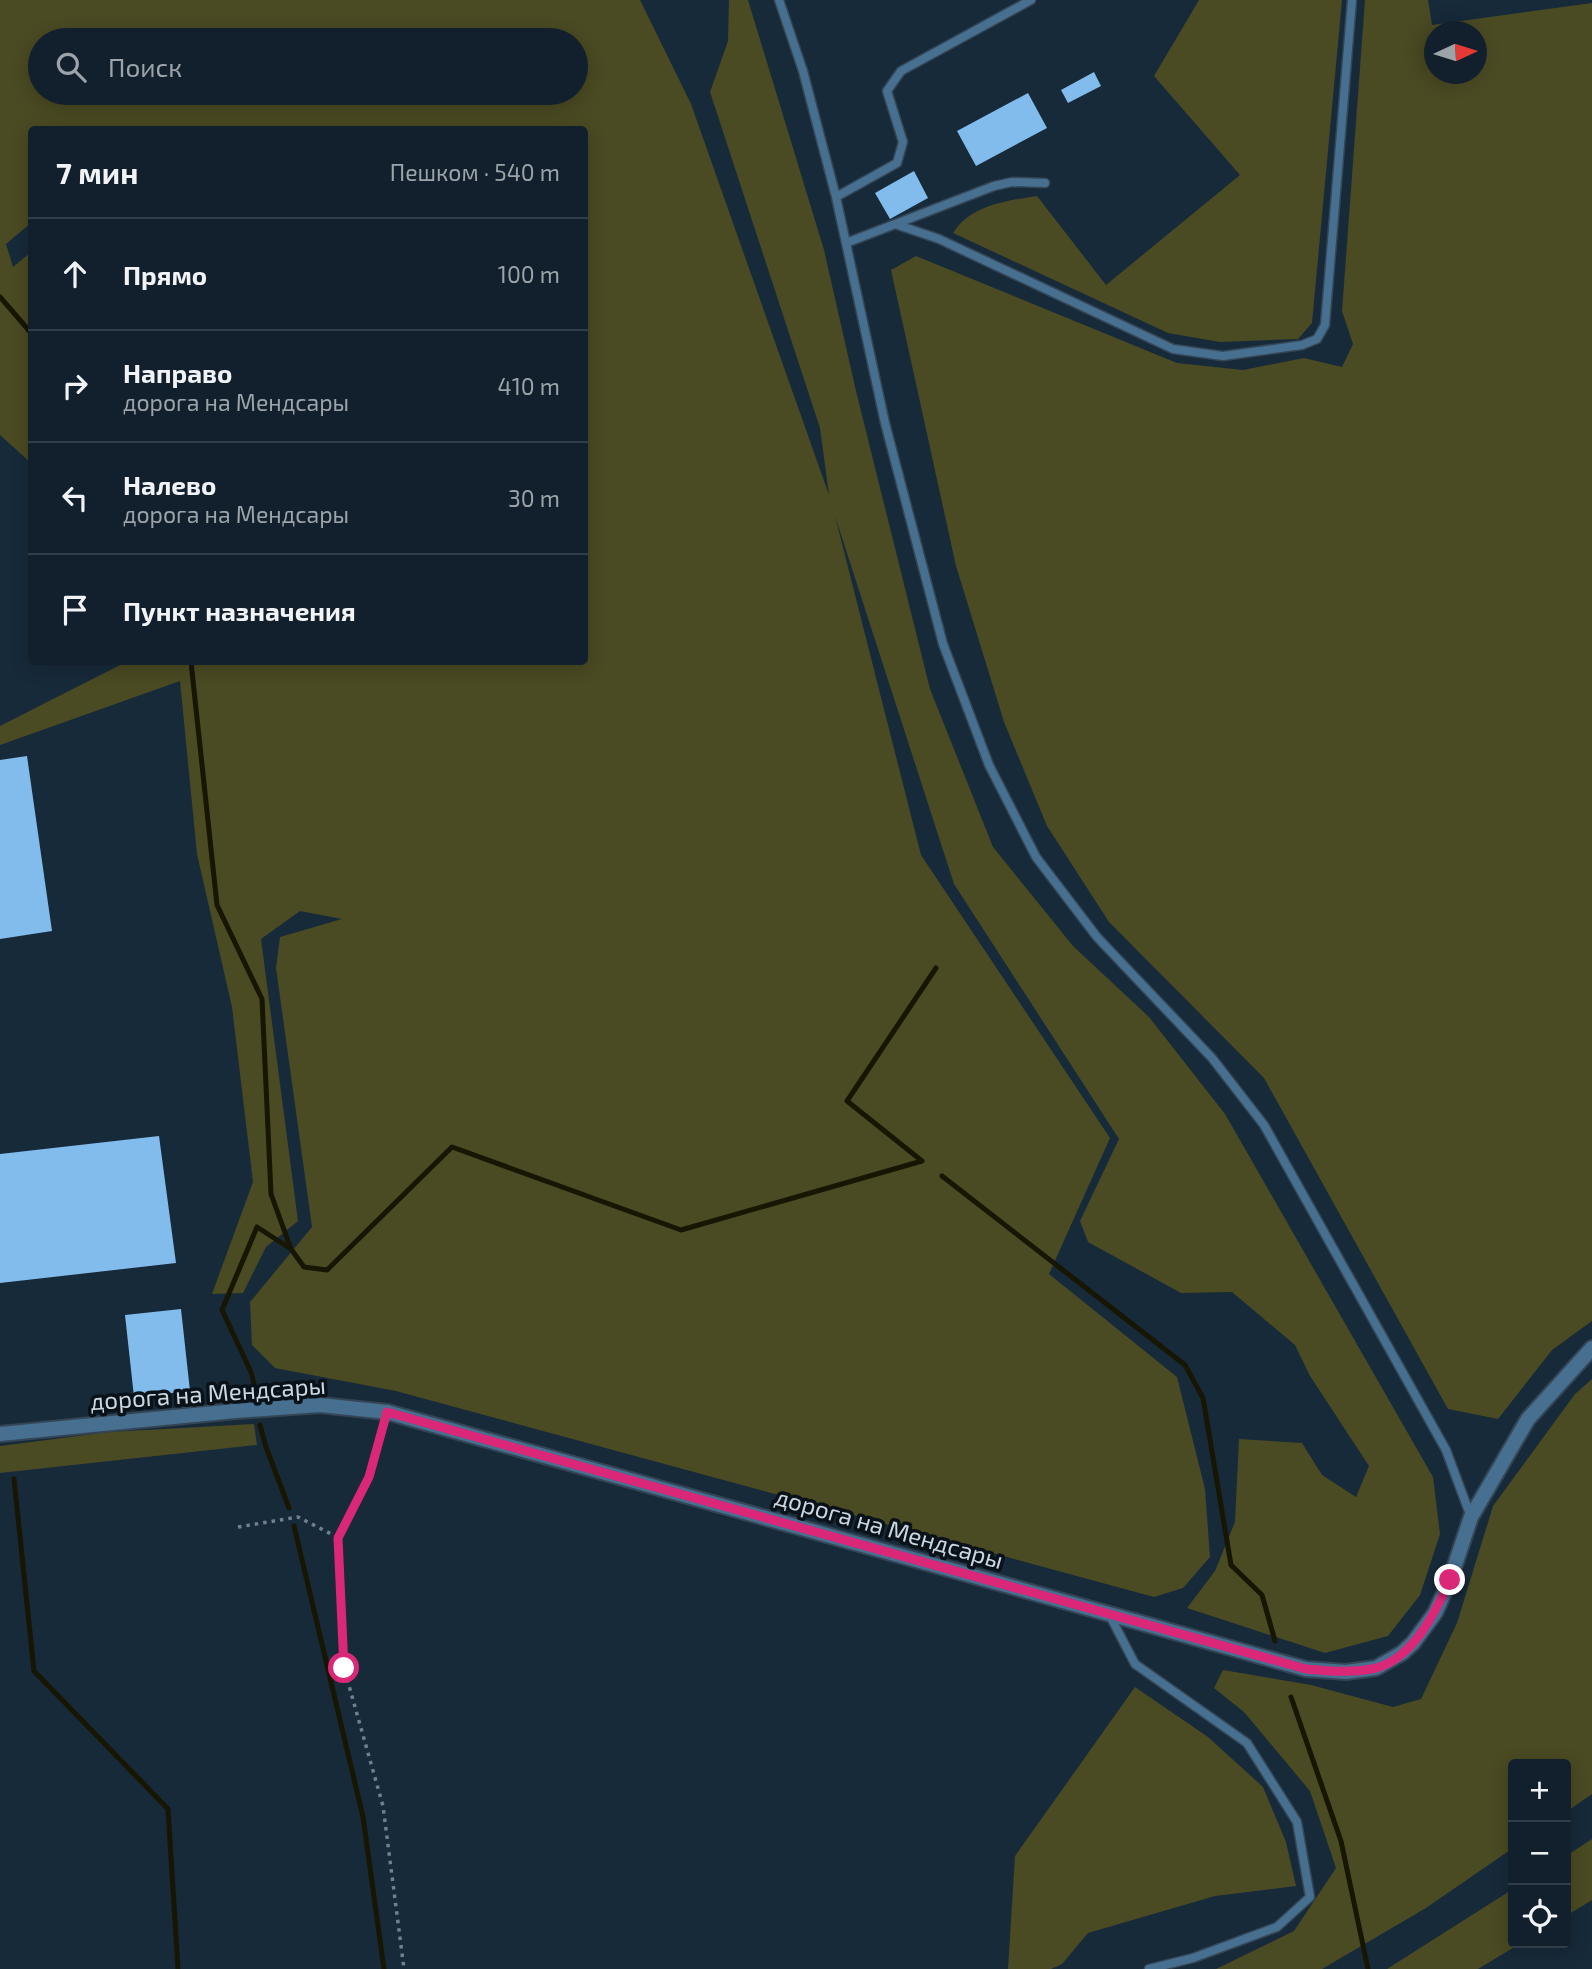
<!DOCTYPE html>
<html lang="ru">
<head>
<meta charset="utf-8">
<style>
  :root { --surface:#11202c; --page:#1a2834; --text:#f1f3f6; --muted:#9ca3a9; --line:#303e48 }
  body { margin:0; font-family:"Exo 2",sans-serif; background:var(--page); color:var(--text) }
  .controls { position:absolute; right:21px; bottom:21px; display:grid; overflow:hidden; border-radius:7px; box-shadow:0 4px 18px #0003 }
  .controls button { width:63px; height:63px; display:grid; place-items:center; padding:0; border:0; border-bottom:2px solid var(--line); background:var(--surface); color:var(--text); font:35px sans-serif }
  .compass { position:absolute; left:1424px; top:21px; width:63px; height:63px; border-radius:50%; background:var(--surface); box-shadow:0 4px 18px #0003; rotate:86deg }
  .stop { position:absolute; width:21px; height:21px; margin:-16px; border:5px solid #db2777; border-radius:50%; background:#fff }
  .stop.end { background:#db2777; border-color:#fff; box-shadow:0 2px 7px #0008 }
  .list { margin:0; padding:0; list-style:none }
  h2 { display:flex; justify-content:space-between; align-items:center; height:91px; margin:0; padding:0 28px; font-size:30px }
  h2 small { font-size:23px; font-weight:400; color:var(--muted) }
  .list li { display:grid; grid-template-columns:46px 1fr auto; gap:21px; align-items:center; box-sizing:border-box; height:112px; padding:0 28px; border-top:2px solid var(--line) }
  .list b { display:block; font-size:26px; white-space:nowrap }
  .list p { margin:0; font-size:23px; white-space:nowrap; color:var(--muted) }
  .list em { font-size:23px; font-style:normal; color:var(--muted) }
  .icon { flex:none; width:38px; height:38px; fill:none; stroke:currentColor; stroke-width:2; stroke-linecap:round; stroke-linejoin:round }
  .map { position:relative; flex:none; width:1592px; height:1969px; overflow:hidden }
  .search { position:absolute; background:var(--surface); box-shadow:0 4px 18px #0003; left:28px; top:28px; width:560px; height:77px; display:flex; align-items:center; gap:18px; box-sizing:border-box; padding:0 24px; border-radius:38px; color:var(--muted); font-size:26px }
  .panel { position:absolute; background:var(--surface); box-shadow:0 4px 18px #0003; left:28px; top:126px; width:560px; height:539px; border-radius:7px }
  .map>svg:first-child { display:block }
  .green { fill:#4a4a23; fill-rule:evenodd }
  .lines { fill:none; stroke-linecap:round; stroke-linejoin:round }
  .stream { stroke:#171602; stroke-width:5 }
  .building { fill:#81bcec }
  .service-casing { stroke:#344655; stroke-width:11 }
  .minor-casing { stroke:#344655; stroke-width:18 }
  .path { stroke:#70808d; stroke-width:3.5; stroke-dasharray:3.5 5; stroke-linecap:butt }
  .service { stroke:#476f90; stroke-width:8 }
  .minor { stroke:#476f90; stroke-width:14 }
  .route { stroke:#db2777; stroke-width:9 }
  .labels { text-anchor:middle; stroke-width:7; stroke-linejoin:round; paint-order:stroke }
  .street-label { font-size:24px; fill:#cad6e0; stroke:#0a1219 }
</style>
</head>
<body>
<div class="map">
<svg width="1592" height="1969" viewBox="0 0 1592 1969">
  <rect width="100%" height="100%" fill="#172a3a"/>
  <path class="green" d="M 0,0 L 640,0 L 691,104 L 829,495 L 820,428 L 710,92 L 728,41 L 729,0 L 748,0 L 824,250 L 856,391 L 930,689 L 993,847 L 1073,946 L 1149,1017 L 1225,1114 L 1433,1477 L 1440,1534 L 1420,1595 L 1388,1636 L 1325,1653 L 1187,1608 L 1215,1571 L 1235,1522 L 1239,1439 L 1302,1443 L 1322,1475 L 1356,1497 L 1369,1466 L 1310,1376 L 1295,1345 L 1232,1292 L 1181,1293 L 1088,1242 L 1080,1221 L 1119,1139 L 954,884 L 835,516 L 921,855 L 1110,1138 L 1049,1274 L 1177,1377 L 1205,1489 L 1210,1557 L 1183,1588 L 1154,1597 L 396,1391 L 275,1368 L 252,1345 L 250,1302 L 312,1227 L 276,968 L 280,937 L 342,919 L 300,911 L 261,939 L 298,1221 L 266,1247 L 243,1293 L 212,1294 L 253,1182 L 232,1007 L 197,854 L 180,681 L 0,745 L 0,726 L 126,662 L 584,662 L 584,130 L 32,130 L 31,223 L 6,244 L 13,267 L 31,252 L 31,463 L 0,435 ZM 40,40 L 576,40 L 576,93 L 40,93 Z
    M 1199,0 L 1342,0 L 1312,323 L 1298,339 L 1220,342 L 1168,333 L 953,233 C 971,205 1006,201 1037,196 L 1106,285 L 1240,175 L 1154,76 Z
    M 1365,0 L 1428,0 L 1432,25 L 1592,3 L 1592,1321 L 1552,1350 L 1498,1419 L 1448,1409 L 1264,1078 L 1109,922 L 1047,826 L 1004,722 L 956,566 L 891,270 L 916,256 L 1177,363 L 1243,370 L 1304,358 L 1342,367 L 1353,344 L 1342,311 ZM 1434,32 L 1476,32 L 1476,74 L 1434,74 Z
    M 1592,1379 L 1592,1794 L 1566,1812 L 1566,1764 L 1513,1764 L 1513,1848 L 1426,1908 L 1322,1969 L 1216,1969 L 1294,1931 L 1336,1868 L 1310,1791 L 1244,1712 L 1214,1688 L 1223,1670 L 1311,1685 L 1393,1707 L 1421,1699 L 1457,1623 L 1493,1506 L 1575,1394 Z
    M 254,1424 L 257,1445 L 0,1473 L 0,1446 L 109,1432 Z
    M 1135,1687 L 1208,1737 L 1263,1787 L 1286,1842 L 1296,1886 L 1215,1896 L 1088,1933 L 1062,1964 L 1051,1969 L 1008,1969 L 1015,1856 Z
    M 1592,1839 L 1592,1900 L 1566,1916 L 1566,1856 Z
    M 1513,1889 L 1513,1943 L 1521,1943 L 1478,1969 L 1387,1969 Z"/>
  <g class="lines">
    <path class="stream" d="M 0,297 L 32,334
      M 191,662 L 217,905 L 262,999 L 271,1194 L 291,1249 L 257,1227 L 222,1310 L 251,1372 L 255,1388
      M 922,1161 L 847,1101 L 936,968
      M 942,1176 L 1185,1365 L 1203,1398 L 1231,1565 L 1262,1595 L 1275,1641
      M 291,1249 L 304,1267 L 327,1270 L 452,1147 L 681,1230 L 922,1161
      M 260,1425 L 266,1447 L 289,1508
      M 14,1479 L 34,1671 L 168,1809 L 178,1969
      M 294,1526 L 363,1817 L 384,1969
      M 1291,1697 L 1341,1841 L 1368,1969"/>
  </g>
  <path class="building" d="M 1094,72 L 1101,86 L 1068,103 L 1061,90 Z
    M 1028,93 L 1047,128 L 976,166 L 957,131 Z
    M 914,171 L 928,198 L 890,219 L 875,193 Z
    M 27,756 L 52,931 L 0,939 L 0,760 Z
    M 159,1136 L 176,1263 L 0,1283 L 0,1154 Z
    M 181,1309 L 190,1391 L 134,1397 L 125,1315 Z"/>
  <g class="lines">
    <defs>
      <path id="service" d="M 779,0 L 803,71 L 836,197 L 885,423 L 943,644 L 989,765 L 1036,857 L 1097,937 L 1212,1058 L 1264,1125 L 1446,1450 L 1471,1517
        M 836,197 L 897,163 L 903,142 L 887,91 L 901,71 L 1031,0
        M 895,224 L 939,239 L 1173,349 L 1223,356 L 1302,345 L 1317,339 L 1325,325 L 1352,0
        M 846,243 L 994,186 L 1012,182 L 1045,183
        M 1109,1614 L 1135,1664 L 1247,1743 L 1297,1822 L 1310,1897 L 1277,1927 L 1193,1958 L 1149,1969"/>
      <path id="minor" d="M 0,1434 L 235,1411 L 320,1405 L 387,1412 L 1306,1669 L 1346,1672 L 1376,1668 L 1402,1653 L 1413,1643 L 1435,1613 L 1450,1580 L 1471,1517 L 1528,1419 L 1592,1348"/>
    </defs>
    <use href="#service" class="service-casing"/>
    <use href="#minor" class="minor-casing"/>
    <path class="path" d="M 383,1425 L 369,1477 L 339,1538 L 344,1668 L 383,1806 L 404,1969
      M 238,1527 L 298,1517 L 339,1538"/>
    <use href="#service" class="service"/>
    <use href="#minor" class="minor"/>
  </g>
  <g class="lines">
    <path class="route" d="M 344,1668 L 338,1538 L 369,1477 L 387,1412 L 1306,1669 C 1329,1671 1350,1673 1372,1669 C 1412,1661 1435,1613 1450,1580"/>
  </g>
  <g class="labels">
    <g class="street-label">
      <text transform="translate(208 1394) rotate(-4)" y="8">дорога на Мендсары</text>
      <text transform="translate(889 1529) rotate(16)" y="8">дорога на Мендсары</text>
    </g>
  </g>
</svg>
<div class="controls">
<button>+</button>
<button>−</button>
<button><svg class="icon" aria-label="locate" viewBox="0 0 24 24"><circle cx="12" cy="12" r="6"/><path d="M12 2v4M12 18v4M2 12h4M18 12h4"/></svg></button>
</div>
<svg class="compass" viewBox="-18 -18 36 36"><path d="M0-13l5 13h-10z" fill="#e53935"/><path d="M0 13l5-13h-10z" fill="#9ca3a9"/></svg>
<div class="stop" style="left:344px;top:1668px"></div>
<div class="stop end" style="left:1450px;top:1580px"></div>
<div class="search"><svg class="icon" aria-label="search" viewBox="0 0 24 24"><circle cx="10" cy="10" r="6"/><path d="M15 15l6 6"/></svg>Поиск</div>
<section class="panel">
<h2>7 мин<small>Пешком · 540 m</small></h2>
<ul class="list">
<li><svg class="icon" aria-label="ahead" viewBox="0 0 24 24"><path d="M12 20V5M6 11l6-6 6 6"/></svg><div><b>Прямо</b></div><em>100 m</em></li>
<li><svg class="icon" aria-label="right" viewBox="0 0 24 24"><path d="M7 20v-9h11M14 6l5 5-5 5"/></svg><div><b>Направо</b><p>дорога на Мендсары</p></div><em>410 m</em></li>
<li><svg class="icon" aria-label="left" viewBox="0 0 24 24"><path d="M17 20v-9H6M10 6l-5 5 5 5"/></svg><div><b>Налево</b><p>дорога на Мендсары</p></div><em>30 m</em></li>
<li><svg class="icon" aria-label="arrive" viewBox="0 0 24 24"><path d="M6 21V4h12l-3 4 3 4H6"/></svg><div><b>Пункт назначения</b></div></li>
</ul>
</section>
</div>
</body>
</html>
